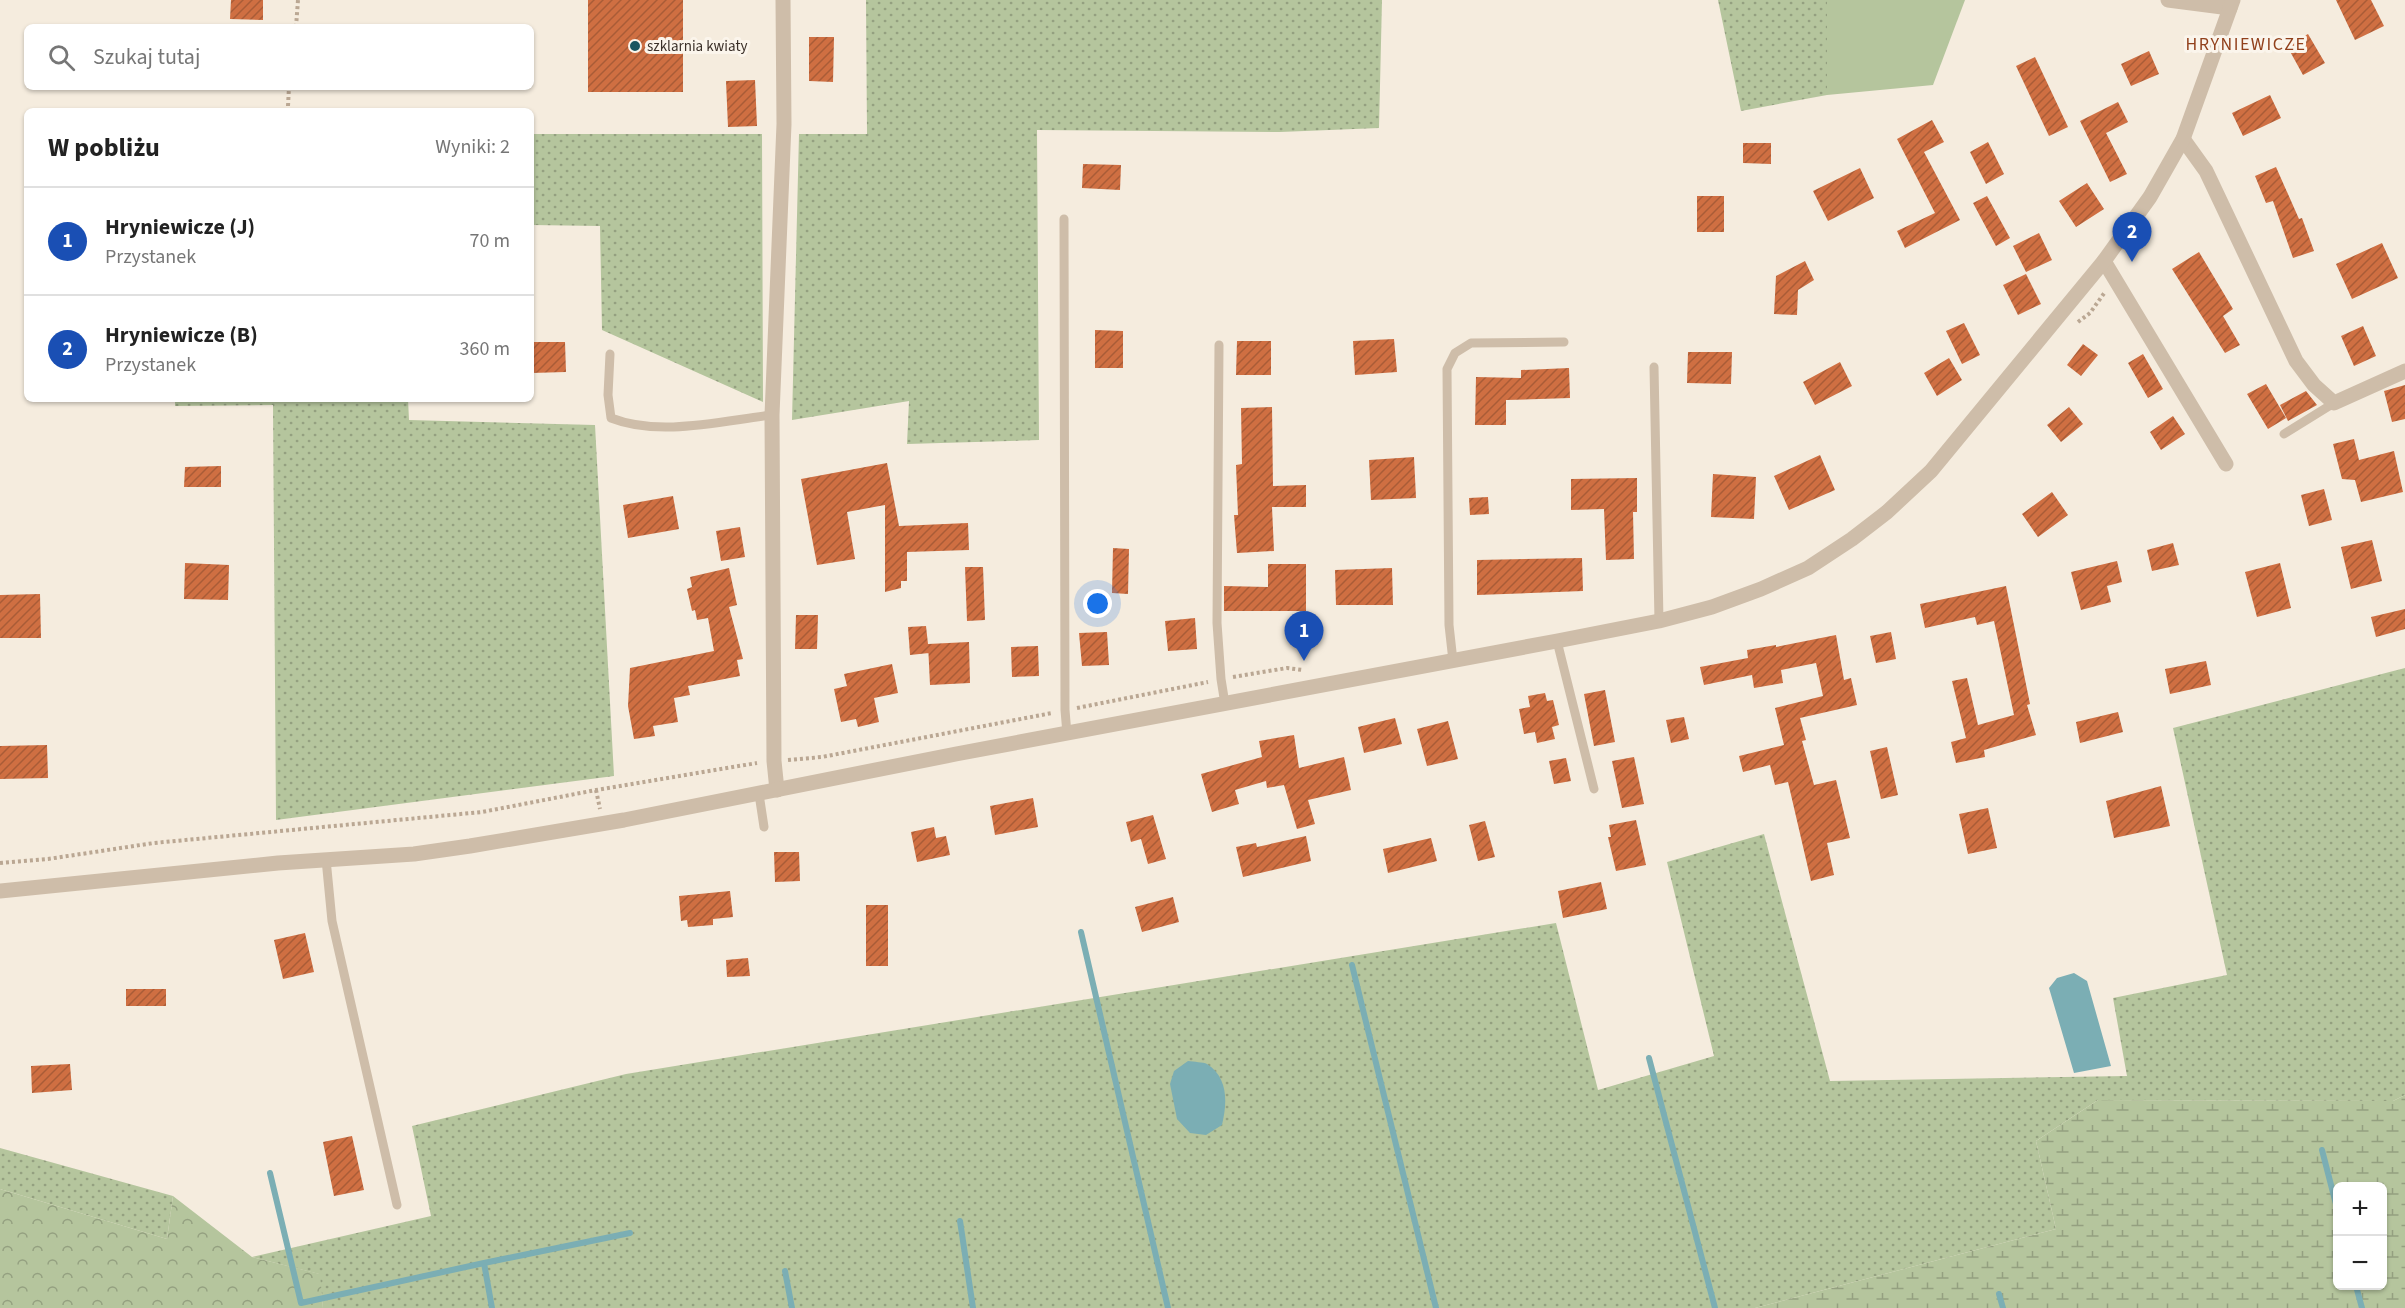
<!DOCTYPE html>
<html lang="pl">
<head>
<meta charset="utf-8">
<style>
  :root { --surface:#fff; --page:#f2f2f2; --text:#222; --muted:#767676; --line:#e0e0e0; --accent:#1b5660 }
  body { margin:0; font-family:"Source Sans 3",sans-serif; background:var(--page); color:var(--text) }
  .controls { position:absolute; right:18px; bottom:18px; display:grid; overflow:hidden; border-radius:9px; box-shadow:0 2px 4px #0004 }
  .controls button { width:54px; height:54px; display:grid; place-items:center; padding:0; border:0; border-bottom:2px solid var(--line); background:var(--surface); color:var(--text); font:30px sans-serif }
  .you { position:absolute; left:1098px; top:604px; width:21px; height:21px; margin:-15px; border:4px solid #fff; border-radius:50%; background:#1a73e8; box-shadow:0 0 0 9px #1a73e833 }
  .badge { display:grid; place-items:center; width:39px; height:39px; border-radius:50%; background:var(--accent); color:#fff; font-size:20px; font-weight:700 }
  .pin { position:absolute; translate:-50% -50px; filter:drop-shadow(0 2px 3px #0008) }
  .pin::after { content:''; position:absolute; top:32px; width:21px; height:18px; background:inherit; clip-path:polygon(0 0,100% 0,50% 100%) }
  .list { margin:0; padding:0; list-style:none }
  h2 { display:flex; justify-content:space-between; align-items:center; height:78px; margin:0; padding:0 24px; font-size:26px }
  h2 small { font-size:20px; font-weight:400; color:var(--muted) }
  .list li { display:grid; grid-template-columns:39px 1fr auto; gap:18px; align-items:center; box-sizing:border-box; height:108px; padding:0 24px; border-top:2px solid var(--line) }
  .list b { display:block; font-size:22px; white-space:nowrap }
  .list p { margin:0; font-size:20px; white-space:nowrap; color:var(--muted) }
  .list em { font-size:20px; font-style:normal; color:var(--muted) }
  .icon { flex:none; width:33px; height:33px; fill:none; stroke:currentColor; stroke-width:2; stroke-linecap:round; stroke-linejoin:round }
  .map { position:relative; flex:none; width:2405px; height:1308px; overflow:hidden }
  .search { position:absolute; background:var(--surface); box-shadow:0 2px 4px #0004; left:24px; top:24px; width:510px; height:66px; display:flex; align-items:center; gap:15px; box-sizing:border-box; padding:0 21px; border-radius:9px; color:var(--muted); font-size:22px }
  .panel { position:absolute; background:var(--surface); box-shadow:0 2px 4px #0004; left:24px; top:108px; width:510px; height:294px; border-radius:9px }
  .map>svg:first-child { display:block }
  .grass { fill:url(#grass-dots) }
  .forest { fill:url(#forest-crowns) }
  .wetland { fill:url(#wetland-marsh); fill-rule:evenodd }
  .park { fill:#b5c59d }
  .water { fill:#7baeb4 }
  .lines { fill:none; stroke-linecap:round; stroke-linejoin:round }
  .stream { stroke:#7baeb4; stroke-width:6 }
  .building { fill:url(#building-hatch) }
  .path { stroke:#baa793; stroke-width:4; stroke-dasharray:3 3; stroke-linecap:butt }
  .service { stroke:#cebda9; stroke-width:9 }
  .minor { stroke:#cebda9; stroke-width:15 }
  .tertiary { stroke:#cebda9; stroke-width:15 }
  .poi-dot { fill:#1b5660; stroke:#fbf5ec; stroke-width:2 }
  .labels { text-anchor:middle; stroke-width:6; stroke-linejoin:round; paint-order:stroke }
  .poi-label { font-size:15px; fill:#3b3029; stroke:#fbf5ec; text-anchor:start }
  .quarter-label { font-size:18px; letter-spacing:1.5px; fill:#91401b; stroke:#fbf5ec }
</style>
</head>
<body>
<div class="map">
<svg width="2405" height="1308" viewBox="0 0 2405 1308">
  <defs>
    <pattern id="grass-dots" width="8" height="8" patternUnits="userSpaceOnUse" patternTransform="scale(1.5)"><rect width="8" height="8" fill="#b5c59d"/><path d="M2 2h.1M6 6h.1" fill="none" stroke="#94a080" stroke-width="1.8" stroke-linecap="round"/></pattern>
    <pattern id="forest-crowns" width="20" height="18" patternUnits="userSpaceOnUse" patternTransform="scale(1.5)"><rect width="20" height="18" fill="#b5c59d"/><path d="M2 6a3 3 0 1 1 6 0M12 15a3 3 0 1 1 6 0" fill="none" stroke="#94a080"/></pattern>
    <pattern id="wetland-marsh" width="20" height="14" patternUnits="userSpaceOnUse" patternTransform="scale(1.5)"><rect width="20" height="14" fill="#b5c59d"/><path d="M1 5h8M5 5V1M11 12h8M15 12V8" fill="none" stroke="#94a080"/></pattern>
    <pattern id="building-hatch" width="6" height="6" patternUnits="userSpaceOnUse" patternTransform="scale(1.5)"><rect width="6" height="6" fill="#cf6f42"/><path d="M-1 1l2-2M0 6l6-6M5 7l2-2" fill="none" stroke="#a95c37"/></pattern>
  </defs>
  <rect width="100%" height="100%" fill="#f5ecde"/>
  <path class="grass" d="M 866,0 L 1382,0 L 1379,128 L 1280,132 L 1037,130 L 1039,440 L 907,444 L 909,401 L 792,420 L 799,134 L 867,134 Z
    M 1718,0 L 1827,0 L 1827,95 L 1741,111 Z
    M 531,134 L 762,134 L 763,402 L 602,330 L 600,226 L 531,225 Z
    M 175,399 L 408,399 L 409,420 L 595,425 L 614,776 L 276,820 L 273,405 L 175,406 Z
    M 2405,668 L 2405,1095 L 2393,1101 L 2098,1100 L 2036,1141 L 2056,1229 L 1755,1308 L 323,1308 L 319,1274 L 252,1257 L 431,1216 L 412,1126 L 626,1074 L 1556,923 L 1598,1090 L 1714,1056 L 1667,862 L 1764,834 L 1830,1081 L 2127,1076 L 2113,998 L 2227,975 L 2173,728 Z
    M 0,1148 L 173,1196 L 167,1239 L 0,1189 Z"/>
  <path class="forest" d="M 0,1189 L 167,1239 L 173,1196 L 252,1257 L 320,1274 L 323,1308 L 0,1308 Z"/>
  <path class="wetland" d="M 2405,1095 L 2405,1308 L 1755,1308 L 2056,1229 L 2036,1141 L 2098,1100 L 2393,1101 ZM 2338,1186 L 2382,1186 L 2382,1286 L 2338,1286 Z"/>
  <path class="park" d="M 1827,0 L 1965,0 L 1933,85 L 1827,95 Z"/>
  <path class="water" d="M 2074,973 L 2087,981 L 2111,1066 L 2074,1073 L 2049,988 L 2057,978 Z
    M 1188,1061 C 1194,1062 1203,1062 1207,1064 C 1229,1078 1227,1104 1222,1125 L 1206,1135 L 1190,1133 L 1177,1119 L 1170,1084 L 1174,1071 Z"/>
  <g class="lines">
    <path class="stream" d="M 1081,932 L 1168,1308
      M 1352,965 L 1436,1308
      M 1649,1058 L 1715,1308
      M 2322,1150 L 2338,1212
      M 270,1173 L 301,1303 L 484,1263 L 492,1308
      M 960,1221 L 973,1308
      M 484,1263 L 630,1233
      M 785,1271 L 792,1308
      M 2356,1286 L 2362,1308
      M 1999,1294 L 2003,1308"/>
  </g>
  <path class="building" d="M 231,0 L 263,0 L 263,20 L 230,19 Z
    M 588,0 L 683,0 L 683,92 L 588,92 Z
    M 2336,0 L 2371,0 L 2384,26 L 2355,40 Z
    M 2308,34 L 2325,63 L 2303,75 L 2287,46 Z
    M 809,37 L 834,37 L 833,82 L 809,81 Z
    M 2149,51 L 2159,74 L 2131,86 L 2121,64 Z
    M 2035,57 L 2068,127 L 2049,136 L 2016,66 Z
    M 755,80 L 757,126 L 728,127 L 726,81 Z
    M 2270,95 L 2281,118 L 2243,136 L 2232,113 Z
    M 2118,102 L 2128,122 L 2106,133 L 2127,174 L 2110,182 L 2080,121 Z
    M 1932,120 L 1944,142 L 1924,152 L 1960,220 L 1905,248 L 1897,231 L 1935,213 L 1897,139 Z
    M 1988,142 L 2004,174 L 1986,184 L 1970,152 Z
    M 1743,143 L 1771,143 L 1771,164 L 1743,163 Z
    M 1083,164 L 1121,165 L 1120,190 L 1082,188 Z
    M 2276,167 L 2299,219 L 2302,218 L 2314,251 L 2293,258 L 2273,201 L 2266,203 L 2255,176 Z
    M 1860,168 L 1874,198 L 1828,221 L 1813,191 Z
    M 2087,183 L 2104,209 L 2076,227 L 2059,201 Z
    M 1697,196 L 1724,196 L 1724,232 L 1697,232 Z
    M 1987,196 L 2010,238 L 1996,246 L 1973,203 Z
    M 2039,233 L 2052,260 L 2026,272 L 2013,246 Z
    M 2382,243 L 2398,278 L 2352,299 L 2336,264 Z
    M 2199,252 L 2233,309 L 2223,316 L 2240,345 L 2225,353 L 2172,269 Z
    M 1805,261 L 1814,280 L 1798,290 L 1797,315 L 1774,314 L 1776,276 Z
    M 2026,274 L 2041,304 L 2018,315 L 2003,285 Z
    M 1964,323 L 1980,355 L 1962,364 L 1946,331 Z
    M 2363,326 L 2376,356 L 2354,366 L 2341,336 Z
    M 1095,330 L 1123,331 L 1123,368 L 1095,368 Z
    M 1394,339 L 1397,372 L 1355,375 L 1353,341 Z
    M 1237,341 L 1271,341 L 1271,375 L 1236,375 Z
    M 531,342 L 565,342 L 566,372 L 531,373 Z
    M 2083,344 L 2098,355 L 2081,376 L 2067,365 Z
    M 1688,352 L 1732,352 L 1731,384 L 1687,383 Z
    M 2143,354 L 2163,389 L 2148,398 L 2128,363 Z
    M 1949,358 L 1962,380 L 1937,396 L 1924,373 Z
    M 1840,362 L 1852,386 L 1815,405 L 1803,382 Z
    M 1569,368 L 1570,398 L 1506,400 L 1506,425 L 1475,425 L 1476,377 L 1521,378 L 1521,370 Z
    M 2266,384 L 2286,418 L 2268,429 L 2247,394 Z
    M 2405,385 L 2405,419 L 2392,422 L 2384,391 Z
    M 2306,391 L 2317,405 L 2288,421 L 2280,405 Z
    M 1272,407 L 1273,486 L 1306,485 L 1306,507 L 1272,507 L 1274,551 L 1237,553 L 1234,515 L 1238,515 L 1236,465 L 1242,464 L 1241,408 Z
    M 2069,407 L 2083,424 L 2061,442 L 2047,425 Z
    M 2173,416 L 2185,434 L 2161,450 L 2150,432 Z
    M 2354,439 L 2359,460 L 2394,451 L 2403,492 L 2361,502 L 2355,480 L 2342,479 L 2333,444 Z
    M 1820,455 L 1835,490 L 1789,510 L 1774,476 Z
    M 1414,457 L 1416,498 L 1371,500 L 1369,460 Z
    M 887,463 L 899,526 L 968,523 L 969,550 L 907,552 L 907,581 L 901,581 L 901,588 L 885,592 L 885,505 L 847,512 L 855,559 L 817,565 L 801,479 Z
    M 221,466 L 221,487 L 184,487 L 185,467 Z
    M 1713,474 L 1756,477 L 1754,519 L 1711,517 Z
    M 1637,478 L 1637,512 L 1633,512 L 1634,559 L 1606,560 L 1604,509 L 1571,510 L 1571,479 Z
    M 2324,489 L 2332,520 L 2309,526 L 2301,495 Z
    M 2052,492 L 2068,515 L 2038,537 L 2022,514 Z
    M 673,496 L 679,529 L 628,538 L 623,505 Z
    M 1488,497 L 1489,514 L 1470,515 L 1469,498 Z
    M 740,527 L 745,557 L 721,561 L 716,531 Z
    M 2372,540 L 2382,581 L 2351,589 L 2341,547 Z
    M 2173,543 L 2179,565 L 2152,571 L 2147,550 Z
    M 1113,548 L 1129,549 L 1128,594 L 1112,593 Z
    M 1582,558 L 1583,591 L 1477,595 L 1477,560 Z
    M 2117,561 L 2122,582 L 2107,586 L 2111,602 L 2081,610 L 2071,572 Z
    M 185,563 L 229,565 L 228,600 L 184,599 Z
    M 2280,563 L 2291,608 L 2257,617 L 2245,572 Z
    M 1268,564 L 1306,564 L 1306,611 L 1224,611 L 1224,586 L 1268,587 Z
    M 965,567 L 983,567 L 985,620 L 967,621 Z
    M 729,568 L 737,605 L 729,607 L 743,659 L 737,660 L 740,676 L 688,686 L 690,695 L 674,698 L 678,722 L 653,726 L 655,736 L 634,739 L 628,706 L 630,668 L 714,651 L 708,618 L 697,620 L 695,610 L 692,611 L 687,589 L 692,587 L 690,577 Z
    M 1392,568 L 1393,605 L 1336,605 L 1335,570 Z
    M 2006,586 L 2030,704 L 2027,705 L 2036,735 L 1984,750 L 1985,757 L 1956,763 L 1951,742 L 1966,738 L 1952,681 L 1967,678 L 1978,725 L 2014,715 L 1994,621 L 1977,625 L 1975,617 L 1925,628 L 1920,604 Z
    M 40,594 L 41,638 L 0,638 L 0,595 Z
    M 2405,609 L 2405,629 L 2376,637 L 2371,617 Z
    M 796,615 L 818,615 L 817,649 L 795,649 Z
    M 1195,618 L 1197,649 L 1168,651 L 1165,621 Z
    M 926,626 L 929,653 L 910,655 L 908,627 Z
    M 1107,632 L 1109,665 L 1082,666 L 1079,633 Z
    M 1891,632 L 1896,659 L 1876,663 L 1870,636 Z
    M 1836,635 L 1844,680 L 1851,678 L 1857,705 L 1800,718 L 1806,740 L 1802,741 L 1814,785 L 1836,780 L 1850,838 L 1827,843 L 1834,875 L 1811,881 L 1788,782 L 1775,785 L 1770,765 L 1743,772 L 1739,756 L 1784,745 L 1775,708 L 1823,696 L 1816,663 L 1781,670 L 1783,683 L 1754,688 L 1752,675 L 1704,685 L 1700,667 L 1748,658 L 1747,650 L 1776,645 L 1776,647 Z
    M 969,642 L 970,683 L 930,685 L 928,644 Z
    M 1038,646 L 1039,676 L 1012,677 L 1011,647 Z
    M 2206,661 L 2211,685 L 2170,694 L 2165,669 Z
    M 892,664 L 898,693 L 874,698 L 879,722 L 858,727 L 856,719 L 841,722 L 834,689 L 847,686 L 844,674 Z
    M 1605,690 L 1615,742 L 1594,746 L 1584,694 Z
    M 1545,693 L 1547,701 L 1553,700 L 1559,725 L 1552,727 L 1555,739 L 1537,743 L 1535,732 L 1524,734 L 1519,709 L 1530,707 L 1528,696 Z
    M 2118,712 L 2123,732 L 2080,743 L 2076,722 Z
    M 1684,717 L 1689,739 L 1671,743 L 1666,720 Z
    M 1395,718 L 1402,744 L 1364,753 L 1358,727 Z
    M 1448,721 L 1458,759 L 1427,766 L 1417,729 Z
    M 1294,735 L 1299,768 L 1344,757 L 1351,790 L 1308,800 L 1315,824 L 1297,829 L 1284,785 L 1267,788 L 1266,781 L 1235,790 L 1239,804 L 1212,812 L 1201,774 L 1262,757 L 1259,741 Z
    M 47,745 L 48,778 L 0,779 L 0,746 Z
    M 1887,747 L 1898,795 L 1881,799 L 1870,751 Z
    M 1634,757 L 1644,804 L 1622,808 L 1612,761 Z
    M 1566,758 L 1571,781 L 1554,784 L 1549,761 Z
    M 2161,786 L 2170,826 L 2114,838 L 2106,801 Z
    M 1033,798 L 1038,827 L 995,835 L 990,806 Z
    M 1988,808 L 1997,848 L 1968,854 L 1959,814 Z
    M 1153,815 L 1166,859 L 1148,864 L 1141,839 L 1131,842 L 1126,822 Z
    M 1636,820 L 1646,865 L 1616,871 L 1608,837 L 1611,837 L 1609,825 Z
    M 1485,821 L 1495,857 L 1478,861 L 1469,825 Z
    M 934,827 L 936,838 L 946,836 L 950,855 L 917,862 L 911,832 Z
    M 1306,836 L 1311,861 L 1243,877 L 1236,847 L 1256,843 L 1257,847 Z
    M 1431,838 L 1437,861 L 1388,873 L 1383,849 Z
    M 774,852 L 799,852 L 800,881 L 775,882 Z
    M 1601,882 L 1607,909 L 1563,918 L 1558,891 Z
    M 730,891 L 733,917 L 713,919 L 713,925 L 688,927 L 687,920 L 681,921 L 679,896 Z
    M 1173,897 L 1179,922 L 1142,932 L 1135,907 Z
    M 866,905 L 888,905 L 888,966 L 866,966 Z
    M 305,933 L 314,972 L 283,979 L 274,940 Z
    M 748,958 L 750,976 L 727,977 L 726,960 Z
    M 126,989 L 166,989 L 166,1006 L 126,1006 Z
    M 70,1064 L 72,1090 L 32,1093 L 31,1066 Z
    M 352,1136 L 364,1190 L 334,1196 L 323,1142 Z"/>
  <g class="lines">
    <path class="path" d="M 296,27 L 298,0
      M 288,106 L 289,87
      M 2078,322 L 2090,313 L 2105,292
      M 1233,677 L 1287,668 L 1303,670
      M 1077,708 L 1208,682
      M 788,760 L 822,757 L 1052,713
      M 596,790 L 600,809
      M 0,863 L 48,859 L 154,843 L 482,812 L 596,790 L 757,763"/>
    <path class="service" d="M 2220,37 L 2239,43
      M 1064,219 L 1065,710 L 1067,734
      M 1219,345 L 1217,623 L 1221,679 L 1225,704
      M 610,354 L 608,395 L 611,418 C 659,437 721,421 772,415
      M 1654,367 L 1659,621
      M 2284,434 L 2334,403
      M 1557,641 L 1594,789
      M 1453,661 L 1449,625 L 1447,369 L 1455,353 L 1471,343 L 1564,342
      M 759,794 L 764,827
      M 326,859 L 332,921 L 397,1205"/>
    <path class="minor" d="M 2168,0 L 2230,8
      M 2183,139 L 2206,171 L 2296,361 L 2314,385 L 2334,403 L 2405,371
      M 2104,261 L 2226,464
      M 777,790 L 774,761 L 772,415 L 784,124 L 783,0"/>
    <path class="tertiary" d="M 0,891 L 278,863 L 414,854 L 470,846 L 624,820 L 956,754 L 1557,641 L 1659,621 L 1712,607 L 1761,589 L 1808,568 L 1852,539 L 1887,512 L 1931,471 L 2104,261 L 2150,197 L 2183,139 L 2233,0"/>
  </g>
  <circle class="poi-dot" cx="635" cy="46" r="6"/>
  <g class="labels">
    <g class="poi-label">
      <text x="647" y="51">szklarnia kwiaty</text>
    </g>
    <g class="quarter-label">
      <text x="2246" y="50">HRYNIEWICZE</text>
    </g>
  </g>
</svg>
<div class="controls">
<button>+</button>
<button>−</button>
</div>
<div class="you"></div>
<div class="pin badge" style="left:1304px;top:661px;background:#1a4fb4">1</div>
<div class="pin badge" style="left:2132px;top:262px;background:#1a4fb4">2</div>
<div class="search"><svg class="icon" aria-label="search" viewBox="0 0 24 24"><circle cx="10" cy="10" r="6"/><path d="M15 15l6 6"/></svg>Szukaj tutaj</div>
<section class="panel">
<h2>W pobliżu<small>Wyniki: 2</small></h2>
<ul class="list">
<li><span class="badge" style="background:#1a4fb4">1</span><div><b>Hryniewicze (J)</b><p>Przystanek</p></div><em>70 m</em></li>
<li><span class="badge" style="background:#1a4fb4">2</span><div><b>Hryniewicze (B)</b><p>Przystanek</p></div><em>360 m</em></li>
</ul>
</section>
</div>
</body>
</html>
